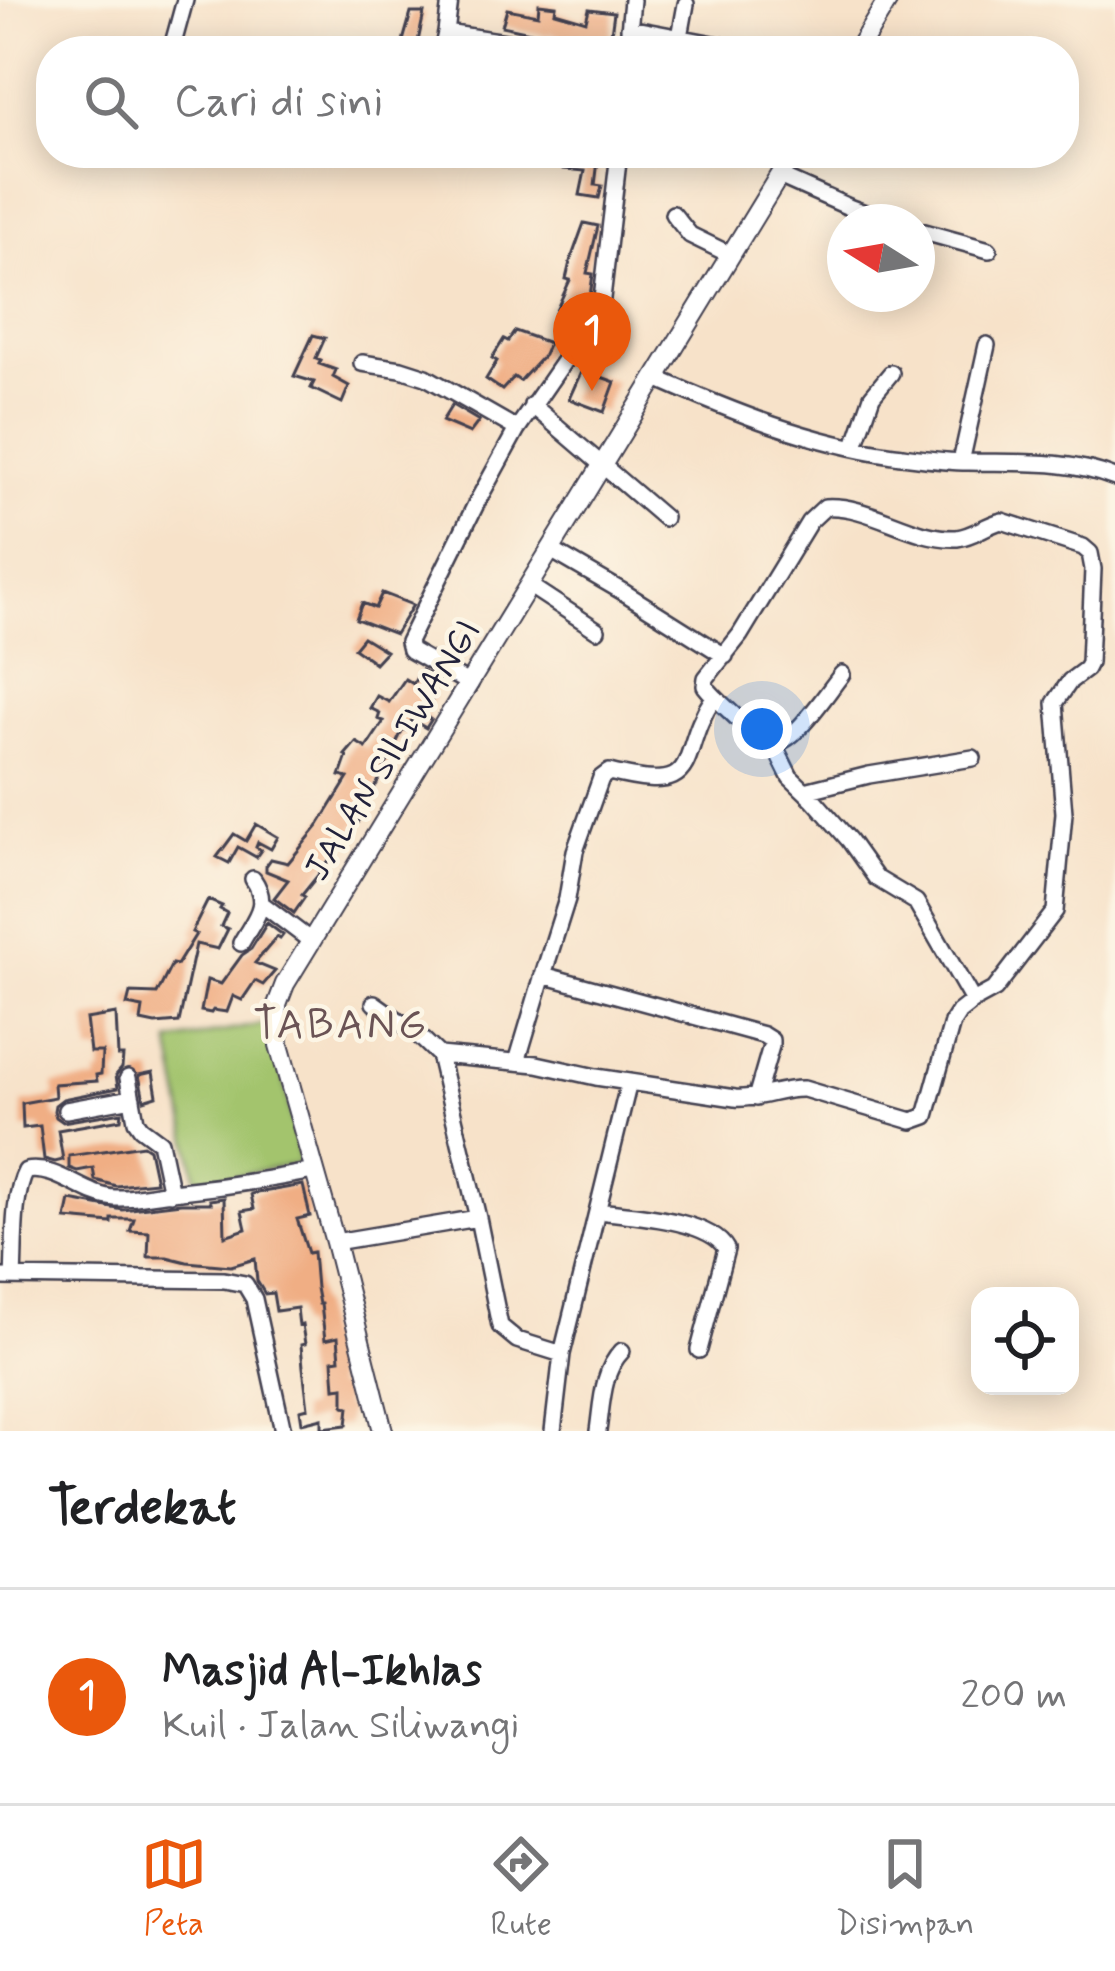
<!DOCTYPE html>
<html lang="id">
<head>
<meta charset="utf-8">
<style>
  :root { --surface:#fff; --page:#f2f2f2; --text:#202124; --muted:#757577; --line:#e0e0e0; --accent:#ea580c }
  body { margin:0; font-family:Mynerve,sans-serif; background:var(--page); color:var(--text) }
  .controls { position:absolute; right:36px; bottom:36px; display:grid; overflow:hidden; border-radius:24px; box-shadow:0 6px 30px #0003 }
  .controls button { width:108px; height:108px; display:grid; place-items:center; padding:0; border:0; border-bottom:3px solid var(--line); background:var(--surface); color:var(--text); font:60px sans-serif }
  .compass { position:absolute; left:827px; top:204px; width:108px; height:108px; border-radius:50%; background:var(--surface); box-shadow:0 6px 30px #0003; rotate:281deg }
  .you { position:absolute; left:762px; top:729px; width:42px; height:42px; margin:-30px; border:9px solid #fff; border-radius:50%; background:#1a73e8; box-shadow:0 0 0 18px #1a73e833 }
  .badge { display:grid; place-items:center; width:78px; height:78px; border-radius:50%; background:var(--accent); color:#fff; font-size:39px; font-weight:700 }
  .pin { position:absolute; translate:-50% -99px; filter:drop-shadow(0 3px 6px #0008) }
  .pin::after { content:''; position:absolute; top:63px; width:42px; height:36px; background:inherit; clip-path:polygon(0 0,100% 0,50% 100%) }
  .list { margin:0; padding:0; list-style:none }
  h2 { display:flex; justify-content:space-between; align-items:center; height:156px; margin:0; padding:0 48px; font-size:51px }
  h2 small { font-size:39px; font-weight:400; color:var(--muted) }
  .list li { display:grid; grid-template-columns:78px 1fr auto; gap:36px; align-items:center; box-sizing:border-box; height:216px; padding:0 48px; border-top:3px solid var(--line) }
  .list b { display:block; font-size:45px; white-space:nowrap }
  .list p { margin:0; font-size:39px; white-space:nowrap; color:var(--muted) }
  .list em { font-size:39px; font-style:normal; color:var(--muted) }
  .icon { flex:none; width:66px; height:66px; fill:none; stroke:currentColor; stroke-width:2; stroke-linecap:round; stroke-linejoin:round }
  .map { position:relative; flex:none; width:1115px; height:1431px; overflow:hidden }
  .search { position:absolute; background:var(--surface); box-shadow:0 6px 30px #0003; left:36px; right:36px; top:36px; height:132px; display:flex; align-items:center; gap:30px; box-sizing:border-box; padding:0 42px; border-radius:48px; color:var(--muted); font-size:45px }
  .sheet { height:372px; background:var(--surface) }
  nav { display:flex; justify-content:space-around; align-items:center; box-sizing:border-box; height:168px; border-top:3px solid var(--line); background:var(--surface); font-size:33px; color:var(--muted) }
  nav a { display:grid; justify-items:center; gap:6px }
  nav .on { color:var(--accent) }
  .map>svg:first-child { display:block }
  .green { fill:#a3c46d; stroke:#627354; stroke-width:3 }
  .building { fill:#f0ae84 }
  .lines { fill:none; stroke-linecap:round; stroke-linejoin:round }
  .minor-casing { stroke:#423f50; stroke-width:20 }
  .major-casing { stroke:#423f50; stroke-width:22 }
  .minor { stroke:#fff; stroke-width:15 }
  .major { stroke:#fff; stroke-width:18 }
  .labels { text-anchor:middle; stroke-width:9; stroke-linejoin:round; paint-order:stroke }
  .street-label { font-size:36px; fill:#22223b; stroke:#fcf5e5 }
  .quarter-label { font-size:42px; letter-spacing:3px; fill:#6a5355; stroke:#fcf5e5 }
</style>
</head>
<body>
<div class="map">
<svg width="1115" height="1431" viewBox="0 0 1115 1431">
  <rect width="100%" height="100%" fill="#fcf5e5"/>
  <filter id="ink" filterUnits="userSpaceOnUse"><feTurbulence type="fractalNoise" baseFrequency=".00833" numOctaves="2"/><feDisplacementMap in="SourceGraphic" scale="24" xChannelSelector="R" yChannelSelector="G"/><feConvolveMatrix kernelMatrix="1 2 1 2 8 2 1 2 1" color-interpolation-filters="sRGB"/></filter>
  <filter id="wash" filterUnits="userSpaceOnUse"><feTurbulence type="fractalNoise" baseFrequency=".004" numOctaves="4" result="noise"/><feDisplacementMap in="SourceGraphic" scale="48" xChannelSelector="R" yChannelSelector="G"/><feGaussianBlur stdDeviation="2.7" result="paint"/><feColorMatrix in="noise" values="0 0 0 0 0 0 0 0 0 0 0 0 0 0 0 0 0 1.4 0 .05"/><feComposite in="paint" operator="in"/></filter>
  <g filter="url(#wash)">
    <rect width="100%" height="100%" fill="#f7e2c9"/>
    <path class="green" d="M 273,1022 L 300,1163 L 197,1184 L 170,1042 Z"/>
    <g id="blocks">
      <path class="building" d="M 539,4 L 556,6 L 555,12 L 586,21 L 589,9 L 614,12 L 610,41 L 570,36 L 565,38 L 549,33 L 549,36 L 502,26 L 507,9 L 538,15 Z
        M 411,13 L 424,13 L 417,46 L 403,41 Z
        M 563,153 L 599,153 L 595,185 L 602,186 L 599,198 L 580,195 L 585,171 L 563,169 Z
        M 584,223 L 598,226 L 587,273 L 593,274 L 590,296 L 579,322 L 565,343 L 551,337 L 562,316 L 555,313 L 570,280 L 566,279 L 570,262 Z
        M 515,331 L 549,343 L 544,355 L 520,381 L 514,377 L 502,390 L 486,379 L 497,361 L 492,358 L 504,339 L 508,341 Z
        M 313,335 L 325,338 L 316,358 L 321,360 L 319,364 L 336,370 L 333,377 L 349,386 L 342,403 L 311,388 L 314,382 L 294,376 Z
        M 582,370 L 615,382 L 604,412 L 569,399 Z
        M 452,405 L 479,421 L 470,433 L 442,421 Z
        M 382,593 L 413,605 L 395,634 L 356,619 L 362,603 L 375,608 Z
        M 363,637 L 386,651 L 375,663 L 354,648 Z
        M 421,670 L 441,681 L 430,694 L 434,696 L 424,715 L 431,720 L 426,728 L 412,720 L 406,730 L 403,729 L 377,784 L 368,797 L 364,795 L 352,815 L 360,819 L 347,841 L 343,839 L 335,854 L 302,895 L 305,897 L 294,913 L 274,898 L 288,880 L 266,871 L 266,866 L 271,859 L 288,863 L 319,825 L 348,778 L 340,776 L 347,756 L 345,755 L 356,742 L 366,748 L 384,721 L 378,719 L 380,713 L 370,708 L 377,696 L 389,702 L 405,679 L 413,684 Z
        M 256,824 L 278,837 L 271,849 L 258,842 L 256,847 L 261,850 L 256,857 L 238,847 L 229,863 L 217,857 L 234,834 L 246,841 Z
        M 208,900 L 222,906 L 220,909 L 227,913 L 221,926 L 228,929 L 218,949 L 196,944 L 179,1022 L 155,1024 L 141,1021 L 143,1008 L 127,1005 L 130,993 L 157,994 L 172,964 L 177,965 L 196,934 L 192,932 Z
        M 267,923 L 283,935 L 280,939 L 277,937 L 255,963 L 275,971 L 263,985 L 255,981 L 242,1000 L 233,996 L 227,1012 L 213,1010 L 211,1013 L 201,1011 L 207,980 L 221,984 L 242,955 L 251,949 Z
        M 116,1014 L 118,1056 L 123,1056 L 122,1068 L 116,1075 L 118,1088 L 63,1099 L 55,1105 L 54,1111 L 56,1117 L 63,1122 L 122,1112 L 121,1119 L 58,1130 L 63,1160 L 55,1162 L 44,1159 L 40,1126 L 23,1128 L 22,1103 L 55,1097 L 54,1084 L 97,1081 L 96,1075 L 101,1074 L 102,1052 L 90,1052 L 86,1019 Z
        M 153,1072 L 157,1096 L 144,1100 L 139,1075 Z
        M 143,1145 L 149,1149 L 156,1182 L 116,1186 L 95,1180 L 93,1168 L 77,1171 L 69,1168 L 69,1156 Z
        M 303,1185 L 310,1216 L 297,1219 L 308,1253 L 313,1252 L 316,1288 L 319,1304 L 321,1304 L 325,1340 L 338,1337 L 340,1359 L 333,1360 L 335,1388 L 344,1387 L 344,1406 L 349,1407 L 347,1425 L 322,1428 L 322,1418 L 302,1423 L 300,1410 L 308,1408 L 303,1367 L 301,1345 L 305,1344 L 302,1325 L 299,1326 L 297,1308 L 276,1311 L 273,1293 L 265,1294 L 257,1281 L 255,1259 L 231,1266 L 187,1262 L 167,1257 L 148,1257 L 149,1232 L 130,1231 L 134,1219 L 112,1219 L 112,1223 L 66,1219 L 70,1200 L 123,1210 L 181,1203 L 211,1203 L 210,1200 L 224,1198 L 225,1236 L 246,1229 L 242,1211 L 254,1209 L 251,1194 Z"/>
    </g>
  </g>
  <g filter="url(#ink)">
    <use href="#blocks" fill-opacity="0" stroke="#423f50" stroke-width="3"/>
    <g class="lines">
      <defs>
        <path id="minor" d="M 450,0 L 446,33 L 559,50 L 585,49 L 604,51
          M 629,28 L 751,51
          M 680,37 L 686,4
          M 171,51 L 185,0
          M 442,51 L 446,33
          M 627,51 L 632,0
          M 779,176 L 851,208 L 890,222
          M 673,214 L 690,235 L 731,255
          M 917,230 L 989,250
          M 362,363 L 401,369 L 426,377 L 517,429
          M 656,378 C 733,412 810,443 894,455 C 918,458 944,462 968,462 C 1019,463 1067,459 1115,478
          M 532,405 L 664,518
          M 855,446 L 872,396 L 891,373
          M 961,462 L 987,345
          M 551,550 L 625,593 L 725,656
          M 530,586 L 597,630
          M 470,684 L 410,650 L 408,642 L 477,502 L 517,429 L 564,361 L 592,341 L 599,324 L 619,153
          M 774,745 L 790,777 L 813,799 L 849,840 L 876,878 L 916,902 L 973,1001 L 995,989 L 1055,911 L 1064,813 L 1055,703 L 1070,681 L 1086,669 L 1089,663 L 1093,569 L 1090,553 L 1083,547 L 1002,521 C 985,525 974,536 957,538 C 911,540 870,504 825,507 L 809,522 L 740,635 L 706,678 L 705,686 C 715,699 728,709 739,720 C 748,728 758,740 769,743 C 791,750 828,691 842,674
          M 805,791 L 869,775 L 973,758
          M 262,904 L 311,941
          M 241,943 C 254,919 271,905 253,879
          M 543,975 L 567,899 L 575,851 L 601,778 L 609,772 C 709,797 674,756 714,697
          M 374,1003 L 416,1033 L 439,1055 L 478,1218
          M 439,1055 L 537,1064 L 596,1077 L 735,1098 C 759,1100 780,1088 804,1089 L 912,1121 L 926,1116 L 952,1023 L 959,1012 L 973,1001
          M 517,1062 L 543,975 L 763,1035 L 771,1040 L 771,1046 L 756,1098
          M 128,1078 L 136,1121 L 141,1128 L 160,1142 L 171,1193
          M 66,1110 L 132,1098
          M 599,1211 C 630,1215 710,1219 726,1249 L 699,1350
          M 335,1242 L 478,1218 L 500,1326 L 517,1340 L 562,1354 L 553,1431
          M 0,1277 L 224,1280 L 245,1284 L 254,1299 L 283,1431
          M 13,1277 C 15,1246 12,1197 26,1171 C 57,1165 84,1196 115,1198 C 135,1199 153,1194 172,1192 C 220,1187 267,1180 314,1171
          M 562,1354 L 629,1082
          M 598,1431 C 602,1404 602,1371 622,1351"/>
        <path id="major" d="M 857,51 L 888,0
          M 383,1431 L 335,1242 L 279,1045 L 277,1005 L 285,984 L 793,153"/>
      </defs>
      <use href="#minor" class="minor-casing"/>
      <use href="#major" class="major-casing"/>
      <use href="#minor" class="minor"/>
      <use href="#major" class="major"/>
    </g>
  </g>
  <g class="labels">
    <g class="street-label">
      <text transform="translate(391 749) rotate(-58)" y="13">JALAN SILIWANGI</text>
    </g>
    <g class="quarter-label">
      <text x="341" y="1038">TABANG</text>
    </g>
  </g>
</svg>
<div class="controls">
<button><svg class="icon" aria-label="locate" viewBox="0 0 24 24"><circle cx="12" cy="12" r="6"/><path d="M12 2v4M12 18v4M2 12h4M18 12h4"/></svg></button>
</div>
<svg class="compass" viewBox="-18 -18 36 36"><path d="M0-13l5 13h-10z" fill="#e53935"/><path d="M0 13l5-13h-10z" fill="#757577"/></svg>
<div class="you"></div>
<div class="pin badge" style="left:592px;top:391px">1</div>
<div class="search"><svg class="icon" aria-label="search" viewBox="0 0 24 24"><circle cx="10" cy="10" r="6"/><path d="M15 15l6 6"/></svg>Cari di sini</div>
</div>
<section class="sheet">
<h2>Terdekat<small></small></h2>
<ul class="list">
<li><span class="badge">1</span><div><b>Masjid Al-Ikhlas</b><p>Kuil · Jalan Siliwangi</p></div><em>200 m</em></li>
</ul>
</section>
<nav>
<a class="on"><svg class="icon" aria-label="map" viewBox="0 0 24 24"><path d="M3 6l6-2 6 2 6-2v14l-6 2-6-2-6 2zM9 4v14M15 6v14"/></svg>Peta</a>
<a><svg class="icon" aria-label="directions" viewBox="0 0 24 24"><path d="M12 3l9 9-9 9-9-9zM9 14v-3h6M13 9l2 2-2 2"/></svg>Rute</a>
<a><svg class="icon" aria-label="saved" viewBox="0 0 24 24"><path d="M7 4h10v16l-5-4-5 4z"/></svg>Disimpan</a>
</nav>
</body>
</html>
